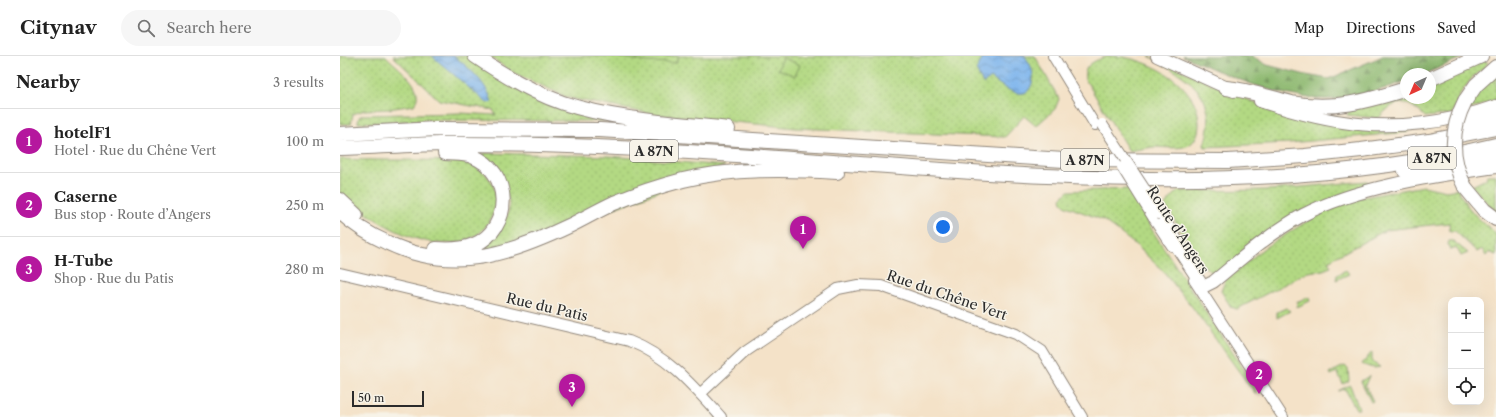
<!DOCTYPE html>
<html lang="en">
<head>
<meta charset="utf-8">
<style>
  :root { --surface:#fff; --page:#f6f6f6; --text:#222; --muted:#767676; --line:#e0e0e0; --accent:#b5179e }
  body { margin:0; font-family:"Libre Caslon Text",serif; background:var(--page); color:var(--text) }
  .controls { position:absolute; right:12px; bottom:12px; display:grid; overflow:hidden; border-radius:8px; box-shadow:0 4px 16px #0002 }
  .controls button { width:36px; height:36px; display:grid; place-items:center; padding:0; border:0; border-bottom:1px solid var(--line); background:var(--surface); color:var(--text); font:20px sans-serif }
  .compass { position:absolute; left:1060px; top:12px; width:36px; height:36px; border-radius:50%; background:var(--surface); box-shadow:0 4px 16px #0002; rotate:224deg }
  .scale { position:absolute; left:12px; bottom:10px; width:72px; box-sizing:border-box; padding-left:4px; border:2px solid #2b2b2b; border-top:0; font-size:11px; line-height:14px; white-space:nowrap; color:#2b2b2b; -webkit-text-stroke:3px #f7f3e8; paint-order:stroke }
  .you { position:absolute; left:603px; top:171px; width:14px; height:14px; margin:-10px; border:3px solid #fff; border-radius:50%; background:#1a73e8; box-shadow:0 0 0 6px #1a73e833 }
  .badge { display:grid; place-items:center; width:26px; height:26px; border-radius:50%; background:var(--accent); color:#fff; font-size:13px; font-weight:700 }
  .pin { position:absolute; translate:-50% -33px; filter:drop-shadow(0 1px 2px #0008) }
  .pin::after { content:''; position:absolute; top:21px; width:14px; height:12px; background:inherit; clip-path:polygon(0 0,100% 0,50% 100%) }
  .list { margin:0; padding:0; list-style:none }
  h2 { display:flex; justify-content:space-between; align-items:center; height:52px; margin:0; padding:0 16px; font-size:17px }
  h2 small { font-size:13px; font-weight:400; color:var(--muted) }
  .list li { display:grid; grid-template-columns:26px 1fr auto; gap:12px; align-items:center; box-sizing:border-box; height:64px; padding:0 16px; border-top:1px solid var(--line) }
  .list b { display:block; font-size:15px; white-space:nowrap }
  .list p { margin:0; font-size:13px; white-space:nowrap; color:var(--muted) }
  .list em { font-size:13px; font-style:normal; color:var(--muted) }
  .icon { flex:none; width:22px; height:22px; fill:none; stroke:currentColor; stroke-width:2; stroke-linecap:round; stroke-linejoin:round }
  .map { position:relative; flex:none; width:1156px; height:361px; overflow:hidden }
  header { display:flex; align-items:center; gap:24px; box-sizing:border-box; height:56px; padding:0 20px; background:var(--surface); border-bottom:1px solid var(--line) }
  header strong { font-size:19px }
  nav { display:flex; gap:22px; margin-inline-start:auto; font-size:14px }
  .search { width:280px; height:36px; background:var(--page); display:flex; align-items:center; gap:10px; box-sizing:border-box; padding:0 14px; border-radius:22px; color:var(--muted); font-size:15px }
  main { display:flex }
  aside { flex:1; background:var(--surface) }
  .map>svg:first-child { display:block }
  .grass { fill:url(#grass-dots); stroke:#6f8257 }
  .forest { fill:url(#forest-firs); stroke:#5c724e }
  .park { fill:#b3d983; stroke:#6f8257 }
  .garden { fill:url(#garden-furrows); stroke:#6f8257 }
  .water { fill:url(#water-waves); stroke:#54708c }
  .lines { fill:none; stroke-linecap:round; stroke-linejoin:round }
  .minor-casing { stroke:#90867a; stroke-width:12 }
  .major-casing { stroke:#90867a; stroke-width:14 }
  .highway-casing { stroke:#90867a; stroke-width:16 }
  .minor { stroke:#fff; stroke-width:10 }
  .major { stroke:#fff; stroke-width:12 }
  .highway { stroke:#fff; stroke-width:14 }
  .minor-bridge-casing { stroke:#90867a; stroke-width:12; stroke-linecap:butt }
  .highway-bridge-casing { stroke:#90867a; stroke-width:16; stroke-linecap:butt }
  .minor-bridge { stroke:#fff; stroke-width:10 }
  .highway-bridge { stroke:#fff; stroke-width:14 }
  .labels { text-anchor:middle; stroke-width:3; stroke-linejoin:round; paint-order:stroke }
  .shield { fill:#f7f3e8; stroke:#686764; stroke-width:1 }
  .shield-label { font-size:13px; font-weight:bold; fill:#2b2b2b }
  .street-label { font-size:14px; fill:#2b2b2b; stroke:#f7f3e8 }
</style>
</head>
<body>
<header>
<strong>Citynav</strong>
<div class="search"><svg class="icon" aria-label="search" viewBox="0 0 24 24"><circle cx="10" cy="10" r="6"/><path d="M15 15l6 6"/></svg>Search here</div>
<nav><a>Map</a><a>Directions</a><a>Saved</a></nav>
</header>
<main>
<aside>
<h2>Nearby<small>3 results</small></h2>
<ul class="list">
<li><span class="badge">1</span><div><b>hotelF1</b><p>Hotel · Rue du Chêne Vert</p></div><em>100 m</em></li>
<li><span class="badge">2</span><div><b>Caserne</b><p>Bus stop · Route d’Angers</p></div><em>250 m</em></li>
<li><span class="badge">3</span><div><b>H-Tube</b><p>Shop · Rue du Patis</p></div><em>280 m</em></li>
</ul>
</aside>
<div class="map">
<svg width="1156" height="361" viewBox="0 0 1156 361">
  <defs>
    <pattern id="grass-dots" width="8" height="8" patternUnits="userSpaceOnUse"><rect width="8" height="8" fill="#b3d983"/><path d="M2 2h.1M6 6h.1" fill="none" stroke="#9aba71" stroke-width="1.8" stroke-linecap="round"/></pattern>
    <pattern id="forest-firs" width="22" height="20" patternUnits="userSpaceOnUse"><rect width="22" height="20" fill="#8eb971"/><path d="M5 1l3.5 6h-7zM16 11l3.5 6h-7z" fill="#74975d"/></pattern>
    <pattern id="garden-furrows" width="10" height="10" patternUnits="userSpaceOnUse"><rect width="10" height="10" fill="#b3d983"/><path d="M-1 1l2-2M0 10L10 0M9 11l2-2" fill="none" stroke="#9aba71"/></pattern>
    <pattern id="water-waves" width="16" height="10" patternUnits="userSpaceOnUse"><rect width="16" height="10" fill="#7eb5ed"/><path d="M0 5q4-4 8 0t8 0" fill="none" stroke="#6793c0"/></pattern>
  </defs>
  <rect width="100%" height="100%" fill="#f7f3e8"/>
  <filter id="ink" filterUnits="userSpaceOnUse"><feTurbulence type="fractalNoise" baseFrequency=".025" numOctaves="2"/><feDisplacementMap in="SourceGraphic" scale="8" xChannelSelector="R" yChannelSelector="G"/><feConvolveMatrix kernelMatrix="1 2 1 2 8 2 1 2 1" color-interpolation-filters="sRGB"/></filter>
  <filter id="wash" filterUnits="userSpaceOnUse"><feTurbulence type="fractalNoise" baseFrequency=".012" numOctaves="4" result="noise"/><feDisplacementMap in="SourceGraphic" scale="16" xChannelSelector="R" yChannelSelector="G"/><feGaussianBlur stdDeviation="0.9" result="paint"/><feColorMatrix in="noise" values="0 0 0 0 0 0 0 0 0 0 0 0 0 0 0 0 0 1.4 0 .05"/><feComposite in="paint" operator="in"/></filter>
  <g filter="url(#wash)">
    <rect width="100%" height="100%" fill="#f4e2c8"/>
    <path class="grass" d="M 0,0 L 46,0 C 57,12 87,31 74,49 L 48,53 L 25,54 L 13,58 L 11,68 L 0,68 Z
      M 53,0 L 127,0 L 265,65 L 85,64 L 18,67 L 19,61 L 23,59 L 120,57 L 156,59 L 153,54 L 99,44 Z
      M 149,0 L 695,0 L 719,43 L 715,53 L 696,70 L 684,60 L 665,81 L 456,72 L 312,58 L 229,42 L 172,16 Z
      M 770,0 C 805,0 859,27 859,67 C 859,75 857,84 849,89 C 840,94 824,91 813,91 C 805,92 797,94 789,95 L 745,23 C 742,8 758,3 770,0 Z
      M 809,0 L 927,52 L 1069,74 L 1069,76 L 949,87 L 865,91 L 864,89 C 881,39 848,22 809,0 Z
      M 1145,4 L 1148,7 L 1135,20 L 1134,19 L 1120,38 L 1112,58 L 1085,61 C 1068,43 1055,42 1039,62 L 1007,59 L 1008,55 L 1066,38 L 1066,42 L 1090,42 L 1090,27 Z
      M 1156,17 L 1156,44 L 1128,54 L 1134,40 Z
      M 143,97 L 270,100 L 385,110 L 193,183 L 144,195 L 140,191 C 147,183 157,175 163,167 C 181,144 155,117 142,98 Z
      M 0,103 C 25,104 51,104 76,104 C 94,105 113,103 130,109 C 167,120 161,170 129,183 C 87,200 31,164 0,137 Z
      M 1147,119 L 1156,119 L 1156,156 L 1132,130 L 1146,123 Z
      M 1027,125 L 1032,130 L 1012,135 L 877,216 L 872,216 L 862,209 L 825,149 L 838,135 L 929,134 Z
      M 1084,130 L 1106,135 L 1118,133 C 1126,152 1139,164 1156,177 L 1156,199 L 1149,196 L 1146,200 L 1142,193 L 1137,196 L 1115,175 L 1110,175 L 1109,167 L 1046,174 L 988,205 L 991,211 L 983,214 L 968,216 L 897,253 L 891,251 L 881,235 L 885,225 L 924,192 L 979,158 L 1019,142 Z
      M 789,133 L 812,174 L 914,329 L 916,339 L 853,252 L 824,216 L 797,190 L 763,164 L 726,150 L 722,146 L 721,142 L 728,135 Z
      M 1109,185 L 1113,185 L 1128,197 L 1121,200 L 1116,191 L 1110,194 L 1108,188 Z
      M 1006,214 L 1009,218 L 996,224 L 997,219 Z
      M 965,242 L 969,242 L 970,245 L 957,251 L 957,246 Z
      M 946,252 L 950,255 L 937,262 L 937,256 Z
      M 1032,296 L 1032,306 L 1040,311 C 1033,313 1029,311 1022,308 Z
      M 1004,310 L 1008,312 L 1009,325 L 1003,328 L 997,316 L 991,319 L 990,317 Z
      M 1029,320 L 1025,329 L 1033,345 L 1031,346 L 1021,325 Z
      M 1010,329 L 1019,353 L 1016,353 L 1005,333 L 998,335 Z"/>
    <path class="forest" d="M 843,0 L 912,0 L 927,9 L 966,19 L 989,23 L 1043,0 L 1127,0 L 1084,18 L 1066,18 L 1066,25 C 1043,33 1019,42 995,43 C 941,45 891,20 843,0 Z"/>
    <path class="park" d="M 443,2 L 460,9 L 455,20 L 438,13 Z"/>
    <path class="garden" d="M 274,0 L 339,0 L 336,7 L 306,6 Z"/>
    <path class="water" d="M 92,0 L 114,0 C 130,13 146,26 152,46 L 147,47 Z
      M 644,0 L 685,0 C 687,4 691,9 692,14 C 695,23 691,40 678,37 C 668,35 659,28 651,22 L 643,28 L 636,14 Z"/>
  </g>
  <g filter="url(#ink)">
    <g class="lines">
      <defs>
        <path id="minor" d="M 713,0 L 755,69
          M 813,161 L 832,190
          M 823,161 L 843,193
          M 0,217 L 289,285 C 328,300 354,331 381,361
          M 854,224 L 943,361
          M 360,338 L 405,296 L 498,233 L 518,229 L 541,230 L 676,278 L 702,295 L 742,361"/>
        <path id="major" d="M 817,0 L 894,35
          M 920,45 C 947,54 975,62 1003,66 C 1053,74 1109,67 1156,50
          M 828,183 L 837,191 L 862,229 L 865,230 L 873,226 C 902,202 930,177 963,159 C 1019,130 1094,120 1156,111"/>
        <path id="highway" d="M 135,0 C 163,19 191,36 223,47 C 275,64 334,67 388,73
          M 1090,23 L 1141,0
          M 886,32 C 909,34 930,42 952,47 C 992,55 1028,45 1066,33
          M 1125,45 L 1136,29 L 1156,11
          M 1124,69 L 1156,60
          M 0,78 L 97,73 L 260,74 L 724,104 L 888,105 L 965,100 L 1021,94 L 1089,85 L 1156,72
          M 0,92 C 33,91 66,89 99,88 C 221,87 344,95 466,104 C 694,121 931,143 1156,89
          M 1065,115 L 1156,103
          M 1125,131 L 1144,154 L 1156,163
          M 0,144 L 16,159
          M 0,156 C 15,170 30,179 48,187 C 113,218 170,198 231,169 C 245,162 259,154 274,147 C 296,138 320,130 343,124 C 393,112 445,113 497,116
          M 95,193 C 108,194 122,194 134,189 C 173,172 172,115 132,100 C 124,97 114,98 105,97"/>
      </defs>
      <use href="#minor" class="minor-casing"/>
      <use href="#major" class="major-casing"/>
      <use href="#highway" class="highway-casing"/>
      <use href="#minor" class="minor"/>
      <use href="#major" class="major"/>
      <use href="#highway" class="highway"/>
      <defs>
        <path id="minor-bridge" d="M 762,68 L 823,161
          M 782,111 L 813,161"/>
        <path id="highway-bridge" d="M 1125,45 C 1110,74 1110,102 1125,131"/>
      </defs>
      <use href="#minor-bridge" class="minor-bridge-casing"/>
      <use href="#highway-bridge" class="highway-bridge-casing"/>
      <use href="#minor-bridge" class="minor-bridge"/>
      <use href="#highway-bridge" class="highway-bridge"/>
    </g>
  </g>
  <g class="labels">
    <g class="shield">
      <rect x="290" y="84" width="48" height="22" rx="3"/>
      <rect x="1068" y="91" width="48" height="22" rx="3"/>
      <rect x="721" y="93" width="48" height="22" rx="3"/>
    </g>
    <g class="shield-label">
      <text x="314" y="100">A 87N</text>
      <text x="1092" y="107">A 87N</text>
      <text x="745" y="109">A 87N</text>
    </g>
    <g class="street-label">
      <text transform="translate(838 174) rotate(57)" y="5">Route d’Angers</text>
      <text transform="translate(607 239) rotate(19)" y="5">Rue du Chêne Vert</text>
      <text transform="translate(207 251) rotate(13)" y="5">Rue du Patis</text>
    </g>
  </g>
</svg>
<div class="controls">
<button>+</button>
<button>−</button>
<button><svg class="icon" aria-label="locate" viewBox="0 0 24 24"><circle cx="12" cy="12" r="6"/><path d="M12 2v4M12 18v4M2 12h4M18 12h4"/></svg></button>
</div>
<svg class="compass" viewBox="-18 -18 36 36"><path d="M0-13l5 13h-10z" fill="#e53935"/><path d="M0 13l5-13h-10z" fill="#767676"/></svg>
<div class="scale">50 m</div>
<div class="you"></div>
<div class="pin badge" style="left:463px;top:193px">1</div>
<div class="pin badge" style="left:919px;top:338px">2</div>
<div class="pin badge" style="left:232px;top:351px">3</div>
</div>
</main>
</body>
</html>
